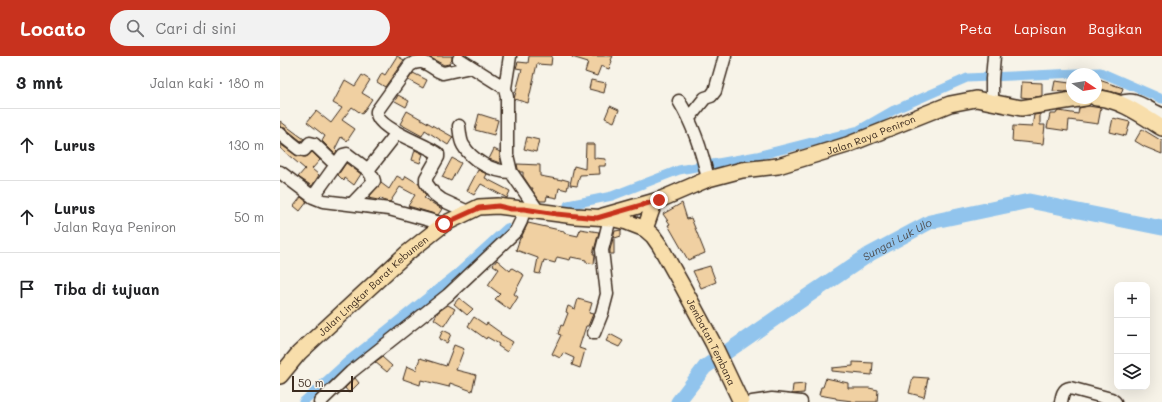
<!DOCTYPE html>
<html lang="id">
<head>
<meta charset="utf-8">
<style>
  :root { --surface:#fff; --page:#f2f2f2; --text:#202124; --muted:#757577; --line:#e0e0e0; --accent:#c8321e }
  body { margin:0; font-family:Mali,sans-serif; background:var(--page); color:var(--text) }
  .controls { position:absolute; right:12px; bottom:12px; display:grid; overflow:hidden; border-radius:8px; box-shadow:0 4px 16px #0002 }
  .controls button { width:36px; height:36px; display:grid; place-items:center; padding:0; border:0; border-bottom:1px solid var(--line); background:var(--surface); color:var(--text); font:20px sans-serif }
  .compass { position:absolute; left:786px; top:12px; width:36px; height:36px; border-radius:50%; background:var(--surface); box-shadow:0 4px 16px #0002; rotate:102deg }
  .scale { position:absolute; left:12px; bottom:10px; width:61px; box-sizing:border-box; padding-left:4px; border:2px solid #3b2a1e; border-top:0; font-size:11px; line-height:14px; white-space:nowrap; color:#3b2a1e; -webkit-text-stroke:3px #f7f3e8; paint-order:stroke }
  .stop { position:absolute; width:12px; height:12px; margin:-9px; border:3px solid #c8321e; border-radius:50%; background:#fff }
  .stop.end { background:#c8321e; border-color:#fff; box-shadow:0 1px 4px #0008 }
  .list { margin:0; padding:0; list-style:none }
  h2 { display:flex; justify-content:space-between; align-items:center; height:52px; margin:0; padding:0 16px; font-size:17px }
  h2 small { font-size:13px; font-weight:400; color:var(--muted) }
  .list li { display:grid; grid-template-columns:26px 1fr auto; gap:12px; align-items:center; box-sizing:border-box; height:72px; padding:0 16px; border-top:1px solid var(--line) }
  .list b { display:block; font-size:15px; white-space:nowrap }
  .list p { margin:0; font-size:13px; white-space:nowrap; color:var(--muted) }
  .list em { font-size:13px; font-style:normal; color:var(--muted) }
  .icon { flex:none; width:22px; height:22px; fill:none; stroke:currentColor; stroke-width:2; stroke-linecap:round; stroke-linejoin:round }
  .map { position:relative; flex:none; width:882px; height:346px; overflow:hidden }
  header { display:flex; align-items:center; gap:24px; box-sizing:border-box; height:56px; padding:0 20px; background:var(--accent); color:#fff }
  header strong { font-size:19px }
  nav { display:flex; gap:22px; margin-inline-start:auto; font-size:14px }
  .search { width:280px; height:36px; background:var(--page); display:flex; align-items:center; gap:10px; box-sizing:border-box; padding:0 14px; border-radius:22px; color:var(--muted); font-size:15px }
  main { display:flex }
  aside { flex:1; background:var(--surface) }
  .map>svg:first-child { display:block }
  .lines { fill:none; stroke-linecap:round; stroke-linejoin:round }
  .canal { stroke:#91c4ed; stroke-width:9 }
  .river { stroke:#91c4ed; stroke-width:15 }
  .building { fill:#f0d0a2; stroke:#3b2a1e }
  .minor-casing { stroke:#3b2a1e; stroke-width:15 }
  .major-casing { stroke:#3b2a1e; stroke-width:18 }
  .minor { stroke:#f7f3e8; stroke-width:12 }
  .major { stroke:#f8deab; stroke-width:15 }
  .route { stroke:#c8321e; stroke-width:5 }
  .labels { text-anchor:middle; stroke-width:3; stroke-linejoin:round; paint-order:stroke }
  .street-label { font-size:10px; fill:#3b2a1e; stroke:#f7f3e8 }
  .water-label { font-size:11px; font-style:italic; fill:#505052; stroke:#f7f3e8 }
</style>
</head>
<body>
<header>
<strong>Locato</strong>
<div class="search"><svg class="icon" aria-label="search" viewBox="0 0 24 24"><circle cx="10" cy="10" r="6"/><path d="M15 15l6 6"/></svg>Cari di sini</div>
<nav><a>Peta</a><a>Lapisan</a><a>Bagikan</a></nav>
</header>
<main>
<aside>
<h2>3 mnt<small>Jalan kaki · 180 m</small></h2>
<ul class="list">
<li><svg class="icon" aria-label="ahead" viewBox="0 0 24 24"><path d="M12 20V5M6 11l6-6 6 6"/></svg><div><b>Lurus</b></div><em>130 m</em></li>
<li><svg class="icon" aria-label="ahead" viewBox="0 0 24 24"><path d="M12 20V5M6 11l6-6 6 6"/></svg><div><b>Lurus</b><p>Jalan Raya Peniron</p></div><em>50 m</em></li>
<li><svg class="icon" aria-label="arrive" viewBox="0 0 24 24"><path d="M6 21V4h12l-3 4 3 4H6"/></svg><div><b>Tiba di tujuan</b></div></li>
</ul>
</aside>
<div class="map">
<svg width="882" height="346" viewBox="0 0 882 346">
  <rect width="100%" height="100%" fill="#f7f3e8"/>
  <filter id="ink" filterUnits="userSpaceOnUse"><feTurbulence type="fractalNoise" baseFrequency=".025" numOctaves="2"/><feDisplacementMap in="SourceGraphic" scale="8" xChannelSelector="R" yChannelSelector="G"/><feConvolveMatrix kernelMatrix="1 2 1 2 8 2 1 2 1" color-interpolation-filters="sRGB"/></filter>
  <g filter="url(#ink)">
    <g class="lines">
      <path class="canal" d="M 288,149 L 332,140 L 399,114 L 477,100 L 579,74 L 614,54 L 687,22 L 820,16 L 882,43
        M 23,346 L 68,305 L 179,216 L 227,172"/>
      <path class="river" id="s1" d="M 398,346 L 425,311 L 529,239 L 590,198 L 650,166 L 749,145 L 882,172"/>
    </g>
    <path class="building" d="M 117,0 L 124,4 L 105,31 L 97,26 L 102,17 L 105,19 Z
      M 147,0 L 172,0 L 172,4 L 169,8 L 164,9 Z
      M 249,0 L 272,0 L 271,9 L 257,8 L 248,47 L 234,43 L 242,13 L 236,12 L 238,6 L 248,7 Z
      M 292,0 L 333,0 L 331,4 L 332,5 L 329,13 L 321,10 L 317,20 L 305,16 L 308,6 L 292,1 Z
      M 133,17 L 147,24 L 143,32 L 128,24 Z
      M 82,19 L 90,24 L 82,37 L 92,43 L 82,58 L 72,51 L 62,64 L 75,73 L 67,85 L 61,81 L 55,93 L 57,95 L 55,98 L 42,85 L 45,80 L 27,66 L 36,55 L 51,67 L 62,52 L 53,47 L 65,24 L 75,30 Z
      M 816,23 L 843,32 L 841,38 L 816,32 Z
      M 311,24 L 326,27 L 324,37 L 309,33 Z
      M 775,25 L 790,27 L 789,35 L 784,36 L 773,35 Z
      M 742,26 L 762,27 L 762,40 L 749,42 L 741,41 Z
      M 118,39 L 129,45 L 126,51 L 115,45 Z
      M 330,50 L 339,54 L 334,66 L 325,62 Z
      M 808,50 L 821,52 L 818,68 L 789,64 L 788,75 L 767,72 L 770,58 L 776,58 L 777,56 L 779,55 L 798,58 L 799,52 Z
      M 127,55 L 173,81 L 168,89 L 145,74 L 142,80 L 120,68 Z
      M 199,58 L 218,64 L 214,79 L 195,74 Z
      M 760,58 L 760,69 L 765,69 L 763,88 L 732,85 L 733,70 L 752,71 L 754,59 Z
      M 833,62 L 850,66 L 846,80 L 830,76 Z
      M 0,65 L 13,75 L 24,83 L 21,85 L 5,72 L 0,71 Z
      M 862,73 L 882,85 L 882,98 L 865,91 L 855,85 Z
      M 247,81 L 259,84 L 256,96 L 244,93 Z
      M 0,88 L 17,100 L 26,101 L 32,96 L 40,104 L 32,113 L 39,119 L 32,130 L 18,121 L 25,113 L 0,92 Z
      M 306,88 L 314,88 L 314,102 L 326,103 L 325,110 L 319,110 L 320,118 L 300,119 L 297,130 L 290,129 L 294,110 L 305,113 Z
      M 214,93 L 220,96 L 220,107 L 209,103 Z
      M 135,94 L 143,98 L 140,107 L 132,104 Z
      M 172,102 L 181,107 L 171,125 L 162,121 Z
      M 66,107 L 81,118 L 74,129 L 65,122 L 64,125 L 58,119 Z
      M 237,108 L 260,109 L 260,120 L 282,124 L 282,123 L 289,125 L 287,134 L 279,132 L 277,142 L 267,140 L 266,145 L 260,145 L 252,134 L 253,132 L 251,132 L 243,120 L 243,116 L 240,116 L 238,113 Z
      M 198,114 L 207,118 L 205,122 L 230,135 L 227,142 L 201,128 L 194,139 L 187,135 Z
      M 117,120 L 124,124 L 126,120 L 139,128 L 146,140 L 144,142 L 162,153 L 158,159 L 128,150 L 135,139 L 120,131 L 110,146 L 105,145 L 100,142 L 98,144 L 88,142 L 101,127 L 109,133 Z
      M 21,141 L 27,146 L 20,155 L 14,150 Z
      M 402,147 L 407,163 L 411,162 L 425,197 L 408,204 L 388,169 L 390,168 L 383,158 Z
      M 248,167 L 284,175 L 284,177 L 298,180 L 300,173 L 319,176 L 313,198 L 315,198 L 314,208 L 306,206 L 306,204 L 291,201 L 290,204 L 277,201 L 275,207 L 264,204 L 260,218 L 255,217 L 258,202 L 236,194 L 240,182 L 241,182 Z
      M 341,174 L 341,180 L 335,182 L 334,180 L 334,198 L 330,198 L 330,194 L 335,175 Z
      M 217,204 L 230,215 L 232,212 L 244,219 L 234,238 L 238,241 L 230,254 L 215,243 L 220,238 L 208,229 L 219,213 L 213,209 Z
      M 430,210 L 436,226 L 421,232 L 413,215 Z
      M 179,242 L 193,253 L 187,259 L 174,248 Z
      M 298,243 L 312,247 L 309,257 L 313,258 L 308,270 L 306,270 L 299,292 L 305,294 L 300,312 L 292,309 L 294,302 L 283,297 L 280,302 L 272,298 L 281,279 L 278,278 L 281,269 L 283,270 L 288,257 L 286,256 L 288,250 L 295,253 Z
      M 168,249 L 175,253 L 164,270 L 154,263 L 158,256 Z
      M 194,261 L 206,269 L 207,267 L 221,277 L 220,278 L 233,286 L 227,296 L 218,290 L 219,288 L 207,281 L 206,283 L 188,270 Z
      M 163,274 L 171,278 L 167,287 L 159,283 Z
      M 330,278 L 343,285 L 339,291 L 326,285 Z
      M 174,289 L 184,293 L 176,314 L 196,319 L 192,335 L 170,327 L 169,331 L 141,324 L 140,329 L 123,323 L 127,310 L 136,314 L 140,302 L 166,310 Z
      M 102,301 L 112,310 L 107,316 L 95,306 Z
      M 573,306 L 593,307 L 592,319 L 552,315 L 552,312 L 573,310 Z
      M 633,321 L 648,322 L 644,341 L 629,337 Z
      M 75,322 L 79,327 L 69,337 L 65,332 Z
      M 546,322 L 568,327 L 568,332 L 589,332 L 598,334 L 597,346 L 572,346 L 572,345 L 556,343 L 556,342 L 539,339 L 541,331 L 543,331 Z
      M 525,328 L 524,337 L 512,338 L 513,329 Z"/>
    <g class="lines">
      <defs>
        <path id="minor" d="M 230,0 L 225,32 L 227,41 L 227,99 L 231,116 L 258,155
          M 179,3 L 225,32
          M 399,45 C 414,70 422,95 428,123
          M 712,47 L 712,23 L 714,0
          M 839,47 C 857,39 866,53 882,58
          M 409,62 L 425,42 L 431,40 L 435,35 L 445,0
          M 179,70 C 180,76 180,84 183,89 C 192,105 213,116 231,116
          M 0,78 L 19,93 L 24,94 L 30,87 L 34,88 L 56,109
          M 0,116 L 33,141 L 43,145 L 109,153 L 164,168
          M 33,141 L 63,99 L 67,98 L 88,114 L 117,77
          M 72,148 L 94,125 L 93,122 L 88,114
          M 188,156 L 162,144 L 154,138 L 146,127 L 146,122 L 158,101 L 158,98 C 147,88 94,73 97,55 L 130,9 C 145,0 150,13 163,17 L 191,11
          M 314,277 L 322,257 L 327,238 L 322,194 L 330,162
          M 40,346 L 71,316 L 168,239 L 236,175 L 241,165 L 244,153
          M 472,346 L 492,343 L 521,346
          M 781,346 C 782,340 783,333 790,332 L 831,343 L 835,346"/>
        <g id="major">
          <path d="M 816,42 C 838,42 863,60 882,72"/>
          <path id="s2" d="M 323,160 L 379,144 L 428,123 L 462,114 L 498,110 L 567,89 L 670,48 L 696,43 L 741,52 L 805,42"/>
          <path d="M 365,173 L 373,150 L 379,144"/>
          <path id="s3" d="M 0,320 L 19,297 L 126,198 L 164,168 L 199,151 L 218,150 L 295,160 L 330,162 L 347,166 L 365,173 L 373,180 L 380,190 L 403,231 L 433,287 L 461,346"/>
        </g>
      </defs>
      <use href="#minor" class="minor-casing"/>
      <use href="#major" class="major-casing"/>
      <use href="#minor" class="minor"/>
      <use href="#major" class="major"/>
    </g>
  </g>
  <g class="lines" filter="url(#ink)">
    <path class="route" d="M 164,168 L 199,152 L 218,150 L 231,153 L 244,153 L 277,158 L 317,162 L 379,144"/>
  </g>
  <g class="labels">
    <g class="street-label">
      <text dy="4" stroke="none"><textPath href="#s2" startOffset="281">Jalan Raya Peniron</textPath></text>
      <text dy="4" stroke="none"><textPath href="#s3" startOffset="130">Jalan Lingkar Barat Kebumen</textPath></text>
      <text dy="4" stroke="none"><textPath href="#s3" startOffset="563">Jembatan Tembana</textPath></text>
    </g>
    <g class="water-label">
      <text dy="4" stroke="none"><textPath href="#s1" startOffset="275">Sungai Luk Ulo</textPath></text>
    </g>
  </g>
</svg>
<div class="controls">
<button>+</button>
<button>−</button>
<button><svg class="icon" aria-label="layers" viewBox="0 0 24 24"><path d="M12 4l9 5-9 5-9-5zM3 14l9 5 9-5"/></svg></button>
</div>
<svg class="compass" viewBox="-18 -18 36 36"><path d="M0-13l5 13h-10z" fill="#e53935"/><path d="M0 13l5-13h-10z" fill="#757577"/></svg>
<div class="scale">50 m</div>
<div class="stop" style="left:164px;top:168px"></div>
<div class="stop end" style="left:379px;top:144px"></div>
</div>
</main>
</body>
</html>
